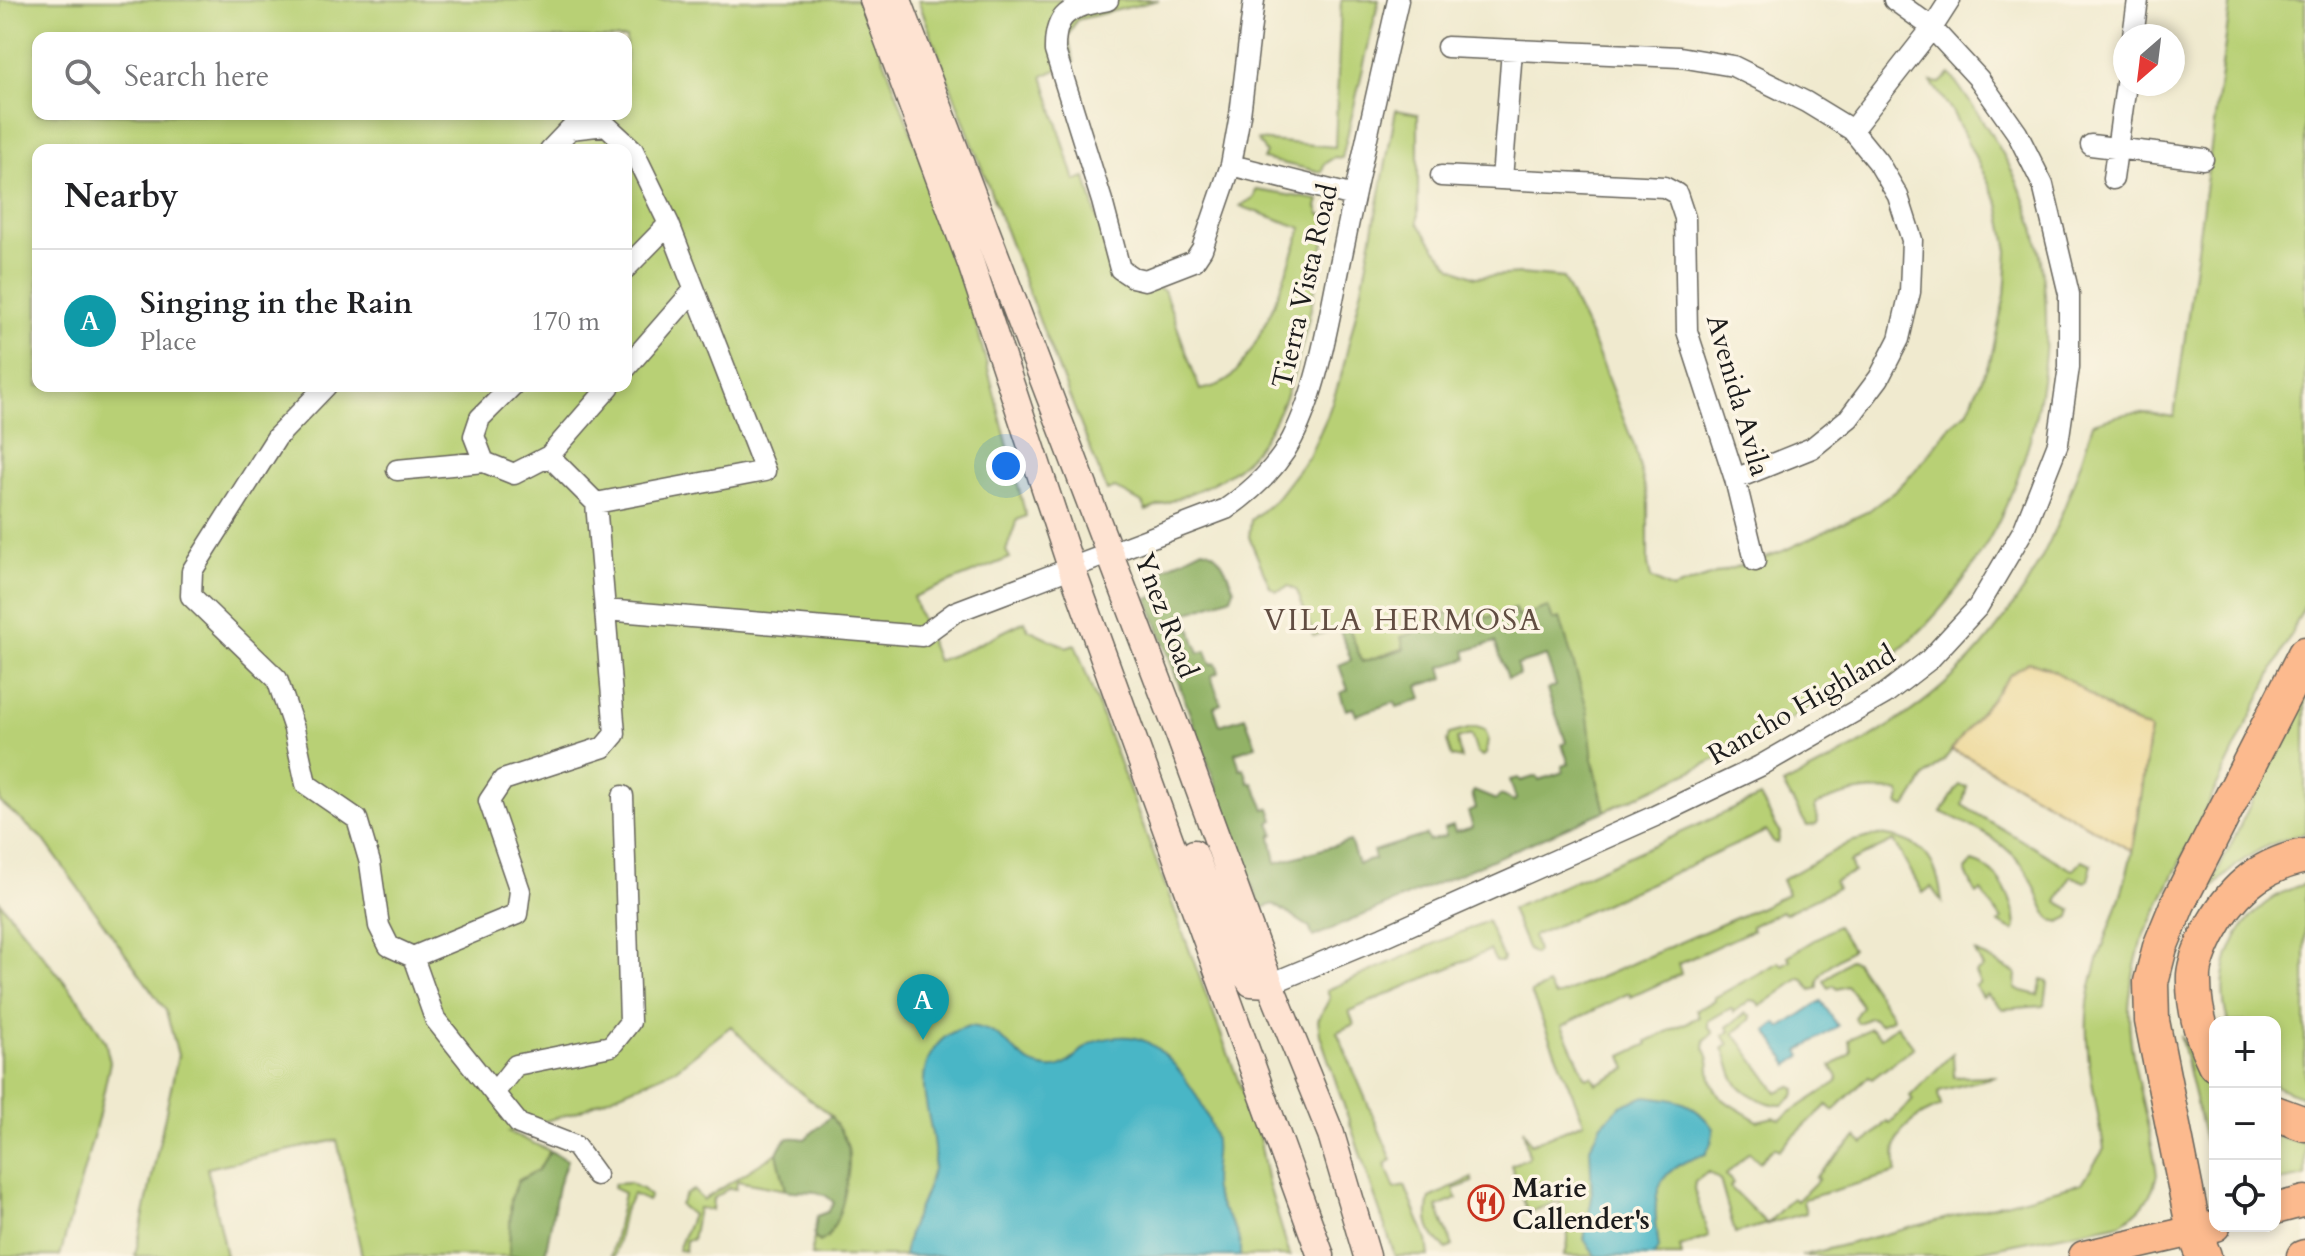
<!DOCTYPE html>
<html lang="en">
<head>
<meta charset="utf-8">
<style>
  :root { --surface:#fff; --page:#f2f2f2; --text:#202124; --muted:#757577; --line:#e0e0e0; --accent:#db2777 }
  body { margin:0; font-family:Cardo,serif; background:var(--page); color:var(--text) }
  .controls { position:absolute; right:24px; bottom:24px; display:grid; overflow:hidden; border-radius:16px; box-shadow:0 4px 12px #0003 }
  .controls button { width:72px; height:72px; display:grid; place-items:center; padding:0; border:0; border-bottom:2px solid var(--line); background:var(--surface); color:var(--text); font:40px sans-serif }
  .compass { position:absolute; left:2113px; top:24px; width:72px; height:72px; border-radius:50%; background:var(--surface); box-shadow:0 4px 12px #0003; rotate:208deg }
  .you { position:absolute; left:1006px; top:466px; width:28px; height:28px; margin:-20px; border:6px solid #fff; border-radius:50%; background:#1a73e8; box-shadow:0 0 0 12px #1a73e833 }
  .badge { display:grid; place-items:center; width:52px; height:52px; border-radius:50%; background:var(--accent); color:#fff; font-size:26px; font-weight:700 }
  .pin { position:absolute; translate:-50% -66px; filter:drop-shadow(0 2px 4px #0008) }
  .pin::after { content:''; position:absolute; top:42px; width:28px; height:24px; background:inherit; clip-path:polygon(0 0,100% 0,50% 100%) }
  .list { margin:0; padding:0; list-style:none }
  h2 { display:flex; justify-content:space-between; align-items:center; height:104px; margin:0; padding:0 32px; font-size:34px }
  h2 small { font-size:26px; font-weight:400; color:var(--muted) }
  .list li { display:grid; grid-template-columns:52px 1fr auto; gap:24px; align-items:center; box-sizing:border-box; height:144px; padding:0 32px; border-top:2px solid var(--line) }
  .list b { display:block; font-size:30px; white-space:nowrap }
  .list p { margin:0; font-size:26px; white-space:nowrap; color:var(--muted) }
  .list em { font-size:26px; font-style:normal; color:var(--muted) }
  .icon { flex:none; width:44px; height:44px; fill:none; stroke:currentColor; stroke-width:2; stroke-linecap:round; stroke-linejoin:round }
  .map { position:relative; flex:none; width:2305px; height:1256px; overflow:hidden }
  .search { position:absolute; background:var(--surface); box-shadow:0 4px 12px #0003; left:32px; top:32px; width:600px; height:88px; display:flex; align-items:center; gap:20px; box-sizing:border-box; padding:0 28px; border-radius:16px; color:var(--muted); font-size:30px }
  .panel { position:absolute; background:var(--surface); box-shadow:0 4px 12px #0003; left:32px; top:144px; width:600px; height:248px; border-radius:16px }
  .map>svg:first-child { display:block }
  .green { fill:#b8d075; stroke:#6a7648; stroke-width:2; fill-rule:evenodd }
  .forest { fill:#92b266; stroke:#576741; stroke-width:2 }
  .sand { fill:#eeda9e; stroke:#857b5d; stroke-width:2 }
  .water { fill:#4ab6c6; stroke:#336971; stroke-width:2 }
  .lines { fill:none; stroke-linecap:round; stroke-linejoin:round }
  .minor-casing { stroke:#66645b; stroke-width:23 }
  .secondary-casing { stroke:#66645b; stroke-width:29 }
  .primary-casing { stroke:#66645b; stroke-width:33 }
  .motorway-casing { stroke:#66645b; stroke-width:37 }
  .minor { stroke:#fff; stroke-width:20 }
  .secondary { stroke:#fee3d2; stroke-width:26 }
  .primary { stroke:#fcba8e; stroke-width:30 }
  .motorway { stroke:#fcba8e; stroke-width:34 }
  .labels { text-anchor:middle; stroke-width:7; stroke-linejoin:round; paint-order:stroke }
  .street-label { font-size:28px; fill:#1c1c1c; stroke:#fcf5e5 }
  .poi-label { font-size:28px; font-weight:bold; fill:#1c1c1c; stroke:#fcf5e5; text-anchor:start }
  .neighbourhood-label { font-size:30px; letter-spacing:2px; fill:#614d42; stroke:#fcf5e5 }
</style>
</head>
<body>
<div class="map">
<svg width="2305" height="1256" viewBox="0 0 2305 1256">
  <rect width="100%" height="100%" fill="#fcf5e5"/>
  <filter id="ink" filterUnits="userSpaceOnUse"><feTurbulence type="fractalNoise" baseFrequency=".0125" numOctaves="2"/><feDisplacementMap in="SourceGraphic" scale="16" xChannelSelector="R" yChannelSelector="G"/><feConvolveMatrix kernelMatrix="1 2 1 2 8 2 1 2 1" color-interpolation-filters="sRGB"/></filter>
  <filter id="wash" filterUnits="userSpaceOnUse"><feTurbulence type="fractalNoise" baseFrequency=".006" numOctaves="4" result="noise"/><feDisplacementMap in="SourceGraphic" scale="32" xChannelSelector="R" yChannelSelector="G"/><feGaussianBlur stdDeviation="1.8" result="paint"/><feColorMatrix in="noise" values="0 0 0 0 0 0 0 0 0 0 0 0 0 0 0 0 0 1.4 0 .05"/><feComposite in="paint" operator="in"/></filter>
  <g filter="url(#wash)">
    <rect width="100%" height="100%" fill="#f0eacf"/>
    <path class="green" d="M 0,0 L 862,0 L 962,269 L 1026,516 L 1017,520 L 1006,551 L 1010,558 L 913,597 L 937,661 L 966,650 L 1025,621 L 1028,629 L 1066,647 L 1075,644 L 1259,1136 L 1268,1183 L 1290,1256 L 811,1256 L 814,1237 L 817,1240 L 828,1237 L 833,1224 L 847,1145 L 831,1116 L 773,1070 L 731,1026 L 676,1069 L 576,1112 L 509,1132 L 550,1151 L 538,1170 L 519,1180 L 515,1189 L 511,1199 L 509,1256 L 362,1256 L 337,1140 L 207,1168 L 226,1256 L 135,1256 L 178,1055 L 166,1011 L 44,840 L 0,802 ZM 38,38 L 626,38 L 626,114 L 38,114 ZM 38,150 L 626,150 L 626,386 L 38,386 Z
      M 918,0 L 1159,0 L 1076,20 L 1068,37 L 1074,62 L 1043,76 L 1075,181 L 1086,178 L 1113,275 L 1164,290 L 1200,390 C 1210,388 1222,385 1229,379 C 1263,347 1286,272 1302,228 L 1240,206 L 1254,197 L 1256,190 L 1319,200 L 1317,207 L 1320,214 L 1329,217 C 1313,291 1300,409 1244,462 C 1220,485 1176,498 1146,511 L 1142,503 L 1115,488 L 1107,491 L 1038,317 Z
      M 1341,0 L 1379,0 L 1342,158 L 1335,157 L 1324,164 L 1322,172 L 1263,159 L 1266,153 L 1257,140 L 1335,147 Z
      M 2231,0 L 2305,0 L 2305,605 L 2141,942 C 2135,964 2130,986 2129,1009 C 2128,1061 2150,1122 2157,1175 C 2150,1200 2143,1209 2121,1223 L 1954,1256 L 1801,1256 L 2082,1183 L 2104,1149 C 2097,1102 2082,1051 2088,1003 C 2094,958 2118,914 2128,869 C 2140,824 2143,777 2150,730 C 2111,713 2078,686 2042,665 L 2010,675 L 1944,760 L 1925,777 L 1906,807 L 1899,805 L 1901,796 L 1899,792 C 1870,787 1841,794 1815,806 L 1818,822 L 1816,825 L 1807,826 L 1783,785 C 1844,754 1908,721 1957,673 C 2030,602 2065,518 2093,423 C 2130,411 2136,410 2174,417 Z
      M 1950,74 C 1987,125 2023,177 2037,240 C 2070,384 2011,557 1898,651 C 1881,665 1860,676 1842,688 C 1767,737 1687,774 1605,811 L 1560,618 L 1553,620 L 1518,617 L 1485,618 L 1482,611 L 1456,620 L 1452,612 L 1427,620 L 1429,628 L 1405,648 L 1361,662 L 1348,625 L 1314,636 L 1297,591 L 1289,586 L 1277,591 L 1270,587 L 1249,537 L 1251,520 L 1275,500 L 1309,456 L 1327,417 L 1341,376 L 1362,288 L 1396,110 L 1418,114 L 1418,223 L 1436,249 L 1452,267 L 1475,277 L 1520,274 L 1563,278 L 1592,339 L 1635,448 L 1648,500 L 1648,564 L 1651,578 L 1672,589 L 1783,551 L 1867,512 L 1896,490 L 1916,470 L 1951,425 L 1967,412 L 1991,358 L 2005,295 L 2008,251 L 1999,204 L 1952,111 L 1931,82 L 1940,83 Z
      M 2305,691 L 2305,833 C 2259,845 2236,861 2206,896 Z
      M 1476,727 L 1485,730 L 1488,738 L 1486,754 L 1483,756 L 1477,753 L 1471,735 L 1457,739 L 1461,759 L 1452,757 L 1447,742 L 1449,734 Z
      M 1959,785 L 1967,787 L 1962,805 L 2072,870 L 2075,869 L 2082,860 L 2092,864 L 2088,880 L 2085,882 L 2071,876 L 2057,902 L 2072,910 L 2070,917 L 2060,922 L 2051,920 C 2040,906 2038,890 2029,875 C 2010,843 1974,827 1942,812 Z
      M 1760,797 L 1780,833 L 1778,843 L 1773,842 L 1766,831 L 1533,936 L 1537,951 L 1534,954 L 1528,950 L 1511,909 Z
      M 1878,835 C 1923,839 1938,859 1942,902 L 1931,887 L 1923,893 L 1894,841 L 1850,862 L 1854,872 L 1834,881 L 1837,888 L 1784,914 L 1782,911 L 1751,926 L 1753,930 L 1678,964 L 1681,974 L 1631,997 L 1629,993 L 1562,1026 L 1586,1078 L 1592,1076 L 1596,1084 L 1627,1069 L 1622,1056 L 1648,1044 L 1647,1041 L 1699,1017 L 1696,1010 L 1715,1001 L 1714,998 L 1779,962 L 1782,965 L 1790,960 L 1788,956 L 1837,926 L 1852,949 C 1839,959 1815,971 1818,988 L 1811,990 L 1804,979 L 1800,978 L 1761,1006 L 1756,1001 L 1750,1000 L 1734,1012 L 1731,1008 L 1708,1021 L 1708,1026 L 1713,1033 L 1705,1040 L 1704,1048 C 1711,1059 1709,1067 1711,1079 C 1717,1103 1738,1107 1757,1121 L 1774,1117 L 1780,1119 L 1837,1082 L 1838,1077 L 1831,1066 L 1849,1055 L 1851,1051 L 1849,1040 L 1870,1028 L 1881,1037 L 1897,1025 L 1914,1047 L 1872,1079 L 1869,1076 L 1833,1111 L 1827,1105 L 1779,1150 L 1775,1147 L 1759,1162 L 1749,1152 L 1726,1175 L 1733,1183 L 1730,1187 L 1767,1224 L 1792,1198 L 1797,1201 L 1819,1179 L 1816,1177 L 1856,1137 L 1864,1144 L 1887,1121 L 1890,1123 L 1913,1100 L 1910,1096 L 1953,1053 L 1954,1077 L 1997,1076 L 1939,1091 L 1938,1094 L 1941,1106 C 1922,1114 1901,1124 1896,1145 C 1894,1154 1897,1164 1896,1173 L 1804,1199 L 1803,1201 L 1806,1213 L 1735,1233 L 1720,1180 L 1708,1172 L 1695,1182 L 1694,1189 L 1709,1237 L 1680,1247 L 1682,1256 L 1564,1256 C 1573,1238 1565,1218 1559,1201 L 1528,1213 L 1511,1165 L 1529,1157 L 1523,1129 L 1531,1144 L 1584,1122 L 1531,993 L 1548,985 L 1555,997 L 1761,907 L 1788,894 L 1782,880 L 1850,842 Z
      M 1972,862 C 1999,867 2015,903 2016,927 L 2014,931 L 1999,923 L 2002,920 L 1981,891 L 1976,894 L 1965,870 Z
      M 2305,884 L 2305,1098 L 2275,1086 L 2275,1022 L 2228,1022 C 2210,961 2245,900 2305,884 Z
      M 0,902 L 83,1005 L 105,1041 L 110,1062 L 98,1119 L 60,1256 L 0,1256 Z
      M 1487,921 L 1503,958 L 1502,962 L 1496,962 L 1490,950 L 1349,1011 L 1354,1024 L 1337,1032 L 1392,1160 L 1385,1164 L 1395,1189 L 1405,1186 L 1427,1240 L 1429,1256 L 1395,1256 L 1320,1035 L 1318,1020 L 1330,998 L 1327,990 Z
      M 1975,952 L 2016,973 L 2015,989 L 2038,995 L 2042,980 L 2048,982 L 2045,1004 L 2043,1006 L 2003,1009 L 1986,994 L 1982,997 L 1975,986 L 1980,983 L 1975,973 L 1983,968 Z
      M 1849,960 L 1856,962 L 1891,1014 L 1892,1019 L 1880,1024 C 1866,1013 1872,1019 1858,1023 L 1854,1018 L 1862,1006 L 1847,986 L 1837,989 L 1834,985 L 1829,988 L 1824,981 Z
      M 1746,1013 L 1751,1016 L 1750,1020 L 1734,1033 L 1777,1092 L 1790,1086 L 1796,1089 L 1794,1096 L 1783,1105 C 1768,1106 1742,1093 1734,1079 C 1729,1069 1729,1059 1723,1049 L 1729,1044 L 1723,1036 L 1730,1031 L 1727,1027 Z
      M 2180,1035 L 2206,1081 L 2215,1092 L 2215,1183 Z
      M 2275,1135 L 2305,1144 L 2305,1176 L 2275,1182 Z
      M 777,1153 L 786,1190 L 737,1181 L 736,1189 L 729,1188 L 713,1199 L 712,1210 L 698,1208 L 692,1240 L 686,1240 L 685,1251 L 678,1250 L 692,1215 L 680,1205 L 685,1195 L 693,1190 L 703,1200 Z
      M 1472,1178 L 1473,1182 L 1454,1189 L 1457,1199 L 1437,1207 L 1453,1246 L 1447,1249 C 1428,1236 1425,1219 1430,1198 Z
      M 629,1183 L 642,1189 L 650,1196 L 647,1201 L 633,1194 L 624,1211 L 615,1256 L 611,1256 L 624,1193 L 613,1188 L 614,1184 Z"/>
    <path class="forest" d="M 1203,549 C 1222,552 1227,574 1234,589 L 1231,597 L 1179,616 L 1183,628 L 1190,626 L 1199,653 L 1206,651 L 1211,664 L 1216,663 L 1219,672 L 1211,676 L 1221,704 L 1214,707 L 1220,725 L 1245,717 L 1256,746 L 1235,753 L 1240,769 L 1244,768 L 1249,783 L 1253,783 L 1265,809 L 1270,808 L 1274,820 L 1270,822 L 1274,834 L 1271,836 L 1276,863 L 1350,841 L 1358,864 L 1375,859 L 1373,851 L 1426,835 L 1429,841 L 1446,836 L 1444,829 L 1453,826 L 1455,832 L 1473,827 L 1468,812 L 1476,809 L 1472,794 L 1474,791 L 1496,800 L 1500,795 L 1514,801 L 1516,799 L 1510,780 L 1519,778 L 1521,781 L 1537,776 L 1539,780 L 1563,772 L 1562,766 L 1569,764 L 1562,744 L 1566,742 L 1547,690 L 1556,686 L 1546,656 L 1517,665 L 1519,675 L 1508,678 L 1495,642 L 1465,651 L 1467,659 L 1441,667 L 1444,678 L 1418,686 L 1422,699 L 1397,707 L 1395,702 L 1356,715 L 1353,708 L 1346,710 L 1340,693 L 1348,690 L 1339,665 L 1351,660 L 1339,628 L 1348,625 L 1362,662 L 1404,649 L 1401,637 L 1429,628 L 1427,620 L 1453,612 L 1456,620 L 1483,611 L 1486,618 L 1515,609 L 1518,617 L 1548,607 L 1553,620 L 1560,618 L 1587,708 L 1594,767 L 1605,811 L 1313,937 L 1309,927 L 1273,904 L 1261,909 L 1148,599 L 1158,596 L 1166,580 L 1161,570 Z
      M 831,1116 C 836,1125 843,1134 847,1144 C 854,1166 841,1232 820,1242 L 814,1237 L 817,1216 L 828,1212 L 834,1203 C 820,1186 804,1194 786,1190 L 777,1153 C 784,1136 789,1136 805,1139 Z
      M 550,1151 L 567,1160 L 558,1186 L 545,1256 L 509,1256 L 511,1199 L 515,1189 L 518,1181 L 538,1170 Z"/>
    <path class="sand" d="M 2028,662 C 2066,669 2093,702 2126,720 C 2134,724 2142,727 2150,730 L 2132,851 L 1966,756 L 1951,750 L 2010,675 Z"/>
    <path class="water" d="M 1821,1001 L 1838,1026 L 1799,1051 L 1802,1056 L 1789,1065 L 1767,1031 L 1777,1023 L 1781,1028 Z
      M 969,1026 C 1011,1030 1011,1061 1042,1067 C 1070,1074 1074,1051 1094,1042 C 1104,1038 1119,1036 1130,1037 C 1167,1040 1205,1102 1214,1135 C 1219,1153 1210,1172 1214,1190 C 1220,1217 1242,1222 1240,1256 L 904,1256 C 908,1222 926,1200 933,1169 C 941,1129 908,1087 934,1049 C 943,1036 954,1030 969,1026 Z
      M 1645,1096 C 1677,1099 1693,1101 1713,1128 L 1712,1141 L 1706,1154 C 1649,1171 1653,1197 1659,1249 L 1654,1256 L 1595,1256 L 1584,1239 L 1592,1198 L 1590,1147 L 1602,1124 L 1620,1106 Z"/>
  </g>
  <g filter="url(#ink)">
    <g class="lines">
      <defs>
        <path id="minor" d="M 1108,0 C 1073,8 1054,9 1055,51 L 1102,201 L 1120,269 L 1132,277 L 1145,280 L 1194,261 L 1202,249 L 1231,165 L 1240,115 L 1254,0
          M 2133,36 L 2138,0
          M 1447,47 L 1680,57 L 1733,66 L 1806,102 L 1852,130 L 1878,162 L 1898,196 L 1912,240 L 1910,292 L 1899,339 L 1879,378 L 1849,418 L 1812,448 L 1735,479
          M 1852,130 L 1932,28 L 1950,0
          M 2091,145 L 2203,159
          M 550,150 L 570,129 L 606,125 L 633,150 L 669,224 L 765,471 L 596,503 L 605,610 L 922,636 L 955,612 L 1226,509 C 1252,491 1277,468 1292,439 C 1320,385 1330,310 1343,250 C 1360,167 1379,83 1398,0
          M 1231,165 L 1354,196
          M 1441,176 L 1664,187 L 1677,194 L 1685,218 L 1687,331 L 1735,479 L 1755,561
          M 1502,179 L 1512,50
          M 2113,179 L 2126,84
          M 626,268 L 669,224
          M 626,368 L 694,290
          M 326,386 L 277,437 L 192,571 L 191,596 L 277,679 L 294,729 L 306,784 L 357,819 L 370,863 L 379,926 L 389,946 L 413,957 L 435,1019 L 494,1093 L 519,1124 L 575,1146 L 596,1175
          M 512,386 L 480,418 L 474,436 L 484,462 L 514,474 L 549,456 L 596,503
          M 549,456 L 610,386
          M 397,470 L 484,462
          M 413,957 L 517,914 L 520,891 L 489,801 L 503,780 L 604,747 L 615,734 L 605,610
          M 1270,984 L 1383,937 L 1655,816 L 1760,766 L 1885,694 L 1929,660 L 1978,607 L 2024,529 L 2058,443 L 2069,367 L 2069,294 L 2043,185 L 2017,133 L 1979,79 L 1930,26 L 1894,0
          M 494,1093 L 516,1065 L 611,1046 L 630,1022 L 623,796"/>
        <path id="secondary" d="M 873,0 L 971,264 L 1071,567 L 1321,1256
          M 898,0 L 1178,732 L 1270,984 L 1331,1134 L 1367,1256
          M 1194,853 L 1235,960 L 1251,983 L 1270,984"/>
        <path id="primary" d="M 2275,1209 L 2305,1201
          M 2084,1256 L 2215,1226
          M 2302,1256 L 2305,1255"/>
        <path id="motorway" d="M 2215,1064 C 2201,1036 2193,1007 2194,975 C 2195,962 2202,946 2208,934 C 2230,892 2257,866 2305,856
          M 2275,1113 L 2305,1124
          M 2204,1256 L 2194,1231 L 2152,1021 L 2151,982 L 2160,947 L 2178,903 L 2305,654"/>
      </defs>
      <use href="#minor" class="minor-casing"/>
      <use href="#secondary" class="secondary-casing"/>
      <use href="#primary" class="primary-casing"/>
      <use href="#motorway" class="motorway-casing"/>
      <use href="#minor" class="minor"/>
      <use href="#secondary" class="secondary"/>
      <use href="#primary" class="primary"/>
      <use href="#motorway" class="motorway"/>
    </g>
  </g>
  <defs>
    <symbol id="restaurant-ring" viewBox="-11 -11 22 22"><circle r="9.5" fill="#fcf5e5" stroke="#c8321e" stroke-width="1.5"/><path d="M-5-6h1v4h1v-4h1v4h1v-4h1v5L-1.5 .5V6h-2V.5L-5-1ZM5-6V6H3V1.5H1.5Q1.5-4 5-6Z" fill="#c8321e"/></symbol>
  </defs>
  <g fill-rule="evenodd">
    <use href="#restaurant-ring" x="1466" y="1183" width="40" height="40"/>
  </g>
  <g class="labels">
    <g class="street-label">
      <text transform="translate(1304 286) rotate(-77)" y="10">Tierra Vista Road</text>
      <text transform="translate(1739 395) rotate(74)" y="10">Avenida Avila</text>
      <text transform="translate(1167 615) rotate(69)" y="10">Ynez Road</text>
      <text transform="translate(1801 704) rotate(-30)" y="10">Rancho Highland</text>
    </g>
    <g class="poi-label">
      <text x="1512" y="1197">Marie<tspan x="1512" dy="32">Callender's</tspan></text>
    </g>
    <g class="neighbourhood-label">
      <text x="1403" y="630">VILLA HERMOSA</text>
    </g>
  </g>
</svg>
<div class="controls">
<button>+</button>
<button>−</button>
<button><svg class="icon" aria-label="locate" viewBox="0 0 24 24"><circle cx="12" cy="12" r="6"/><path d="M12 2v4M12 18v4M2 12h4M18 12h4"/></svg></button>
</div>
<svg class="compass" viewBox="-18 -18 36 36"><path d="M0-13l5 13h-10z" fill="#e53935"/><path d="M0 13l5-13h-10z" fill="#757577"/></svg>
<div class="you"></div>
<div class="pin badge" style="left:923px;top:1040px;background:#0f9aa8">A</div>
<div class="search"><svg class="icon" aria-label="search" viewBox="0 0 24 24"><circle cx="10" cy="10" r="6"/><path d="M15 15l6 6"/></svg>Search here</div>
<section class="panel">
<h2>Nearby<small></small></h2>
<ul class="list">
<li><span class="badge" style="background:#0f9aa8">A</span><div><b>Singing in the Rain</b><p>Place</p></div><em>170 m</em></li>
</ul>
</section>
</div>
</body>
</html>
